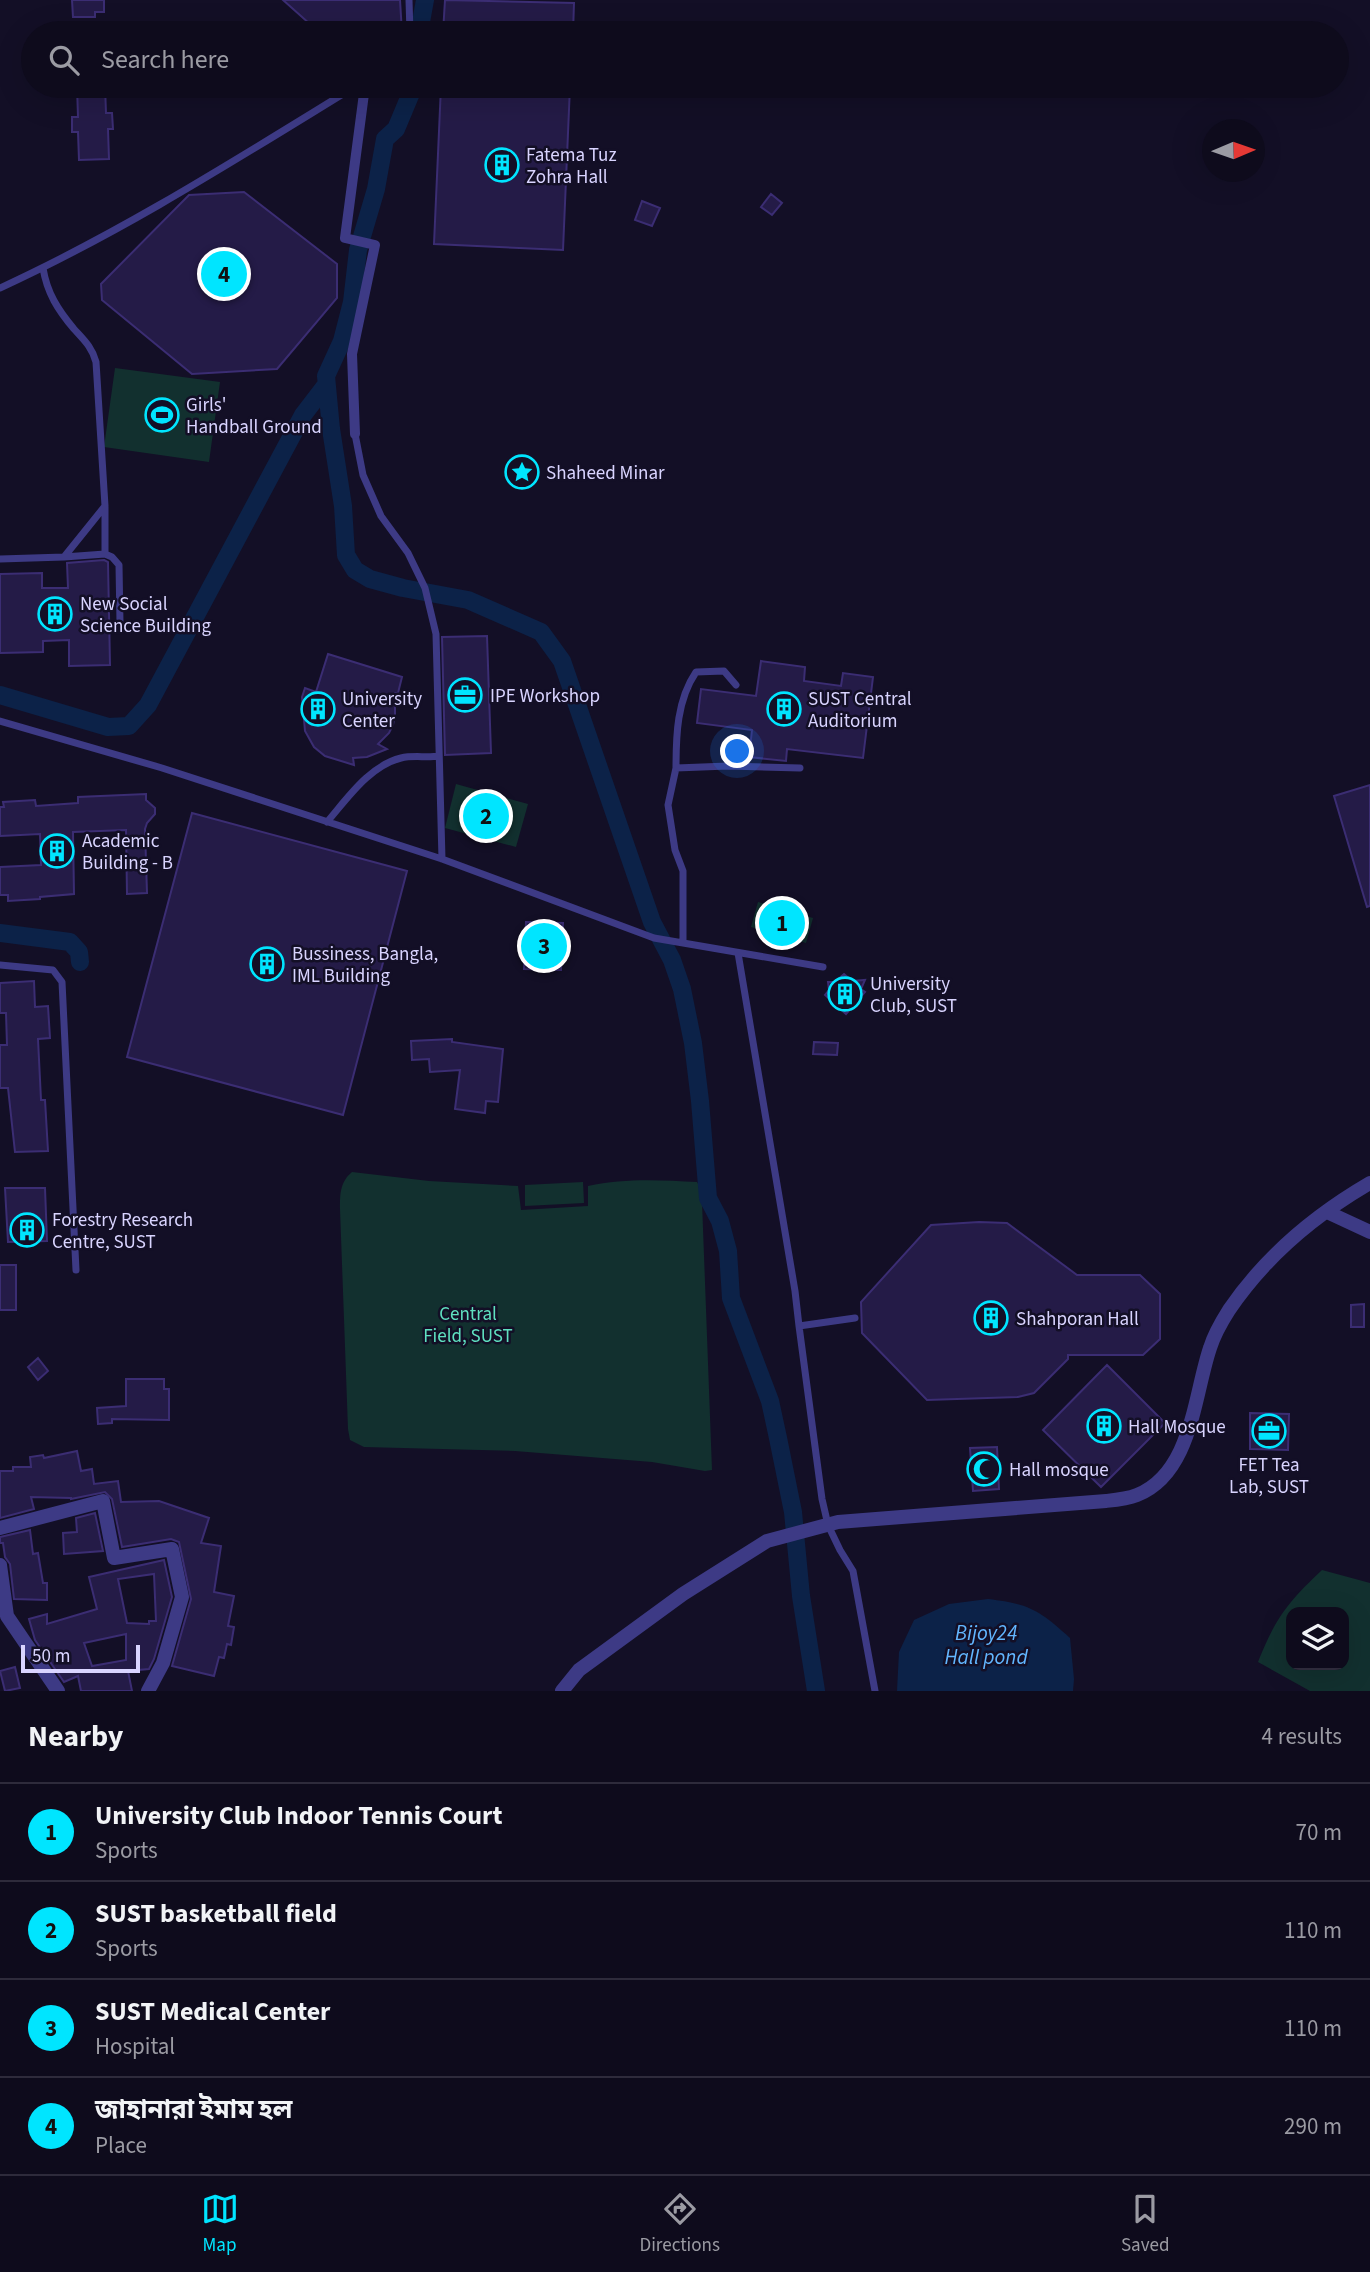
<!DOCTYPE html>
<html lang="en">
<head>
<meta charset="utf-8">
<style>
  :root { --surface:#0e0b1c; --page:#1c1929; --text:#f1f3f6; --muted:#9b9ba3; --line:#2e2b3b; --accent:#00e5ff }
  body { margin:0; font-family:"Source Sans 3","Noto Sans Bengali",sans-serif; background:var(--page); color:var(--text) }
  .controls { position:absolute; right:21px; bottom:21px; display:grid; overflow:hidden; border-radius:14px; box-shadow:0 7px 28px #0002 }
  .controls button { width:63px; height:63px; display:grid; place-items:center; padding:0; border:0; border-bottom:2px solid var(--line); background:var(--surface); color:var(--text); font:35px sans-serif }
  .compass { position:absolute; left:1202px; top:119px; width:63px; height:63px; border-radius:50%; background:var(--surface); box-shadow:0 7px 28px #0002; rotate:88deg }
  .scale { position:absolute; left:21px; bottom:18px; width:119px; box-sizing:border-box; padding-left:7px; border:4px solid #d9d4ff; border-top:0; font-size:19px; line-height:24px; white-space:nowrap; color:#d9d4ff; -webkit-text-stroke:5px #130f26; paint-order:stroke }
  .you { position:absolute; left:738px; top:752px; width:24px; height:24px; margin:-18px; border:5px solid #fff; border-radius:50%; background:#1a73e8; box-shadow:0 0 0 10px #1a73e833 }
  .badge { display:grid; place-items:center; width:46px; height:46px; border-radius:50%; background:var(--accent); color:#111; font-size:23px; font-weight:700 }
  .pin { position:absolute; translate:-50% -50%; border:4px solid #fff; box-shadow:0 2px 7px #0006 }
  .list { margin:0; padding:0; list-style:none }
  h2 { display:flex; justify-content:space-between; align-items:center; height:91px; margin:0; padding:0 28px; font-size:30px }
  h2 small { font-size:23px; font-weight:400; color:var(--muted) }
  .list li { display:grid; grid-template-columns:46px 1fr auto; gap:21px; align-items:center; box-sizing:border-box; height:98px; padding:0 28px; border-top:2px solid var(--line) }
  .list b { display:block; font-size:26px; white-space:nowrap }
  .list p { margin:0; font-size:23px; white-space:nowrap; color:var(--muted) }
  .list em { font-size:23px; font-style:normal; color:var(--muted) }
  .icon { flex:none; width:38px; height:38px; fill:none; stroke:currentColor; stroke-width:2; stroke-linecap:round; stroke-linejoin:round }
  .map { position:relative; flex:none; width:1370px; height:1691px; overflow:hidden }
  .search { position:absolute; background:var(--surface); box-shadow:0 7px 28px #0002; left:21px; right:21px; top:21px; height:77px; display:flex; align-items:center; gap:18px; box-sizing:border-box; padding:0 24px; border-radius:38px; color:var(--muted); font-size:26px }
  .sheet { height:483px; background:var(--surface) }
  nav { display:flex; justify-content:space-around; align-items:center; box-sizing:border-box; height:98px; border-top:2px solid var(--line); background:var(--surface); font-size:19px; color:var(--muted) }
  nav a { display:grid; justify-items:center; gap:4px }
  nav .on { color:var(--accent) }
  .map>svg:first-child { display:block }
  .green { fill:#12302f; fill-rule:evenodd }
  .water { fill:#0c2248 }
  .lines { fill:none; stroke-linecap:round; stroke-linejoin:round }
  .canal { stroke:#0c2248; stroke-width:18 }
  .building { fill:#241b47; stroke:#3b2d73; stroke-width:2; fill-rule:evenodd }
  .service { stroke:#3d3a85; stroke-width:7 }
  .pedestrian { stroke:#3d3a85; stroke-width:10 }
  .minor { stroke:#3d3a85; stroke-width:14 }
  .labels { text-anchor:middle; stroke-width:5; stroke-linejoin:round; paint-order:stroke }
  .poi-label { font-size:19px; fill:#d9d4ff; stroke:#130f26; text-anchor:start }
  .park-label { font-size:19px; fill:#5fe0c0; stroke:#130f26 }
  .water-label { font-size:21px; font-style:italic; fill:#62b6ff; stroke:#130f26 }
</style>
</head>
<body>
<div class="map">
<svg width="1370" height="1691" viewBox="0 0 1370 1691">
  <rect width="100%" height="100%" fill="#130f26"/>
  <path class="green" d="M 115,368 L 220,382 L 209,462 L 104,447 Z
    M 456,784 L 528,804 L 516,847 L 445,828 Z
    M 758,902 L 813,918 L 806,943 L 751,927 Z
    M 352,1172 L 429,1181 L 518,1186 L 521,1210 L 588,1206 L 588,1186 C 624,1178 660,1180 697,1182 L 700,1187 L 702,1202 L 712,1470 L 705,1471 L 652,1462 L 515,1451 L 364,1447 L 350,1440 L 348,1429 L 340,1209 C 340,1194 340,1182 352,1172 Z
    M 583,1182 L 584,1203 L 525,1206 L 525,1185 Z
    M 1322,1570 L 1370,1583 L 1370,1691 L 1310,1691 L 1258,1662 C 1276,1617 1288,1602 1322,1570 ZM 1291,1612 L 1344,1612 L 1344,1665 L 1291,1665 Z"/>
  <path class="water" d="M 988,1599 C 1030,1604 1039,1610 1070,1638 L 1074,1679 L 1073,1691 L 897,1691 L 899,1652 L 914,1620 L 949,1604 Z"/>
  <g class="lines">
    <path class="canal" d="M 419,33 L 425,0
      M 414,86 L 396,129 L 385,139 L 376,189 L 358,250 L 352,302 L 342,341 L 326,376 L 331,429 L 343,506 L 346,555 L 355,570 L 370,579 L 403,588 L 468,600 L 541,632 L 562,661 L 652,922 L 672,960 L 682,989 L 693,1043 L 700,1101 L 708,1198 L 720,1221 L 728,1251 L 731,1298 L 770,1401 L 778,1438 L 793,1512 L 801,1596 L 816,1691
      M 0,695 L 108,727 L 129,726 L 148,705 L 303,415 L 326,385
      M 0,933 L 70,942 L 79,952 L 80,962"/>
  </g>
  <path class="building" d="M 72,0 L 104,0 L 104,12 L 95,12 L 95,17 L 73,17 Z
    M 283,0 L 400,0 L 402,33 L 320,33 Z
    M 445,0 L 574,3 L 573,33 L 443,33 Z
    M 77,86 L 105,86 L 106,113 L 112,113 L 113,129 L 108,129 L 109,159 L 79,160 L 78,132 L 72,132 L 72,117 L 78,117 Z
    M 441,86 L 570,86 L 563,250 L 434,244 Z
    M 244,192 L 337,264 L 337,298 L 277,369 L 192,374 L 102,300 L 101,284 L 189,195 Z
    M 771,194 L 782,203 L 772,215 L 761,207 Z
    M 642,201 L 660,208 L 652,226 L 635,220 Z
    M 104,560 L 108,562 L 110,665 L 69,666 L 69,640 L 43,641 L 43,652 L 0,653 L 0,574 L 42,573 L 42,588 L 68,588 L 67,563 Z
    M 487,636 L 491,753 L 445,755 L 442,637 Z
    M 328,654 L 402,677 L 398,693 L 395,693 L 395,714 L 393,725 L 389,733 L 378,744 L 387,749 L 367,757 L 353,758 L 354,765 L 325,756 L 314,747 L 305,731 L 302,697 L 305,688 L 316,692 Z
    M 761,661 L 805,667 L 804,681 L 841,686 L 843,673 L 873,677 L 863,758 L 787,749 L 786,761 L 749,757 L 752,730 L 697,723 L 701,689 L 756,696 Z
    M 1370,785 L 1370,906 L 1367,907 L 1334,796 Z
    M 146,794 L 146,800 L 155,808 L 155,814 L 147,823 L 145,829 L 147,893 L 127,894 L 126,830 L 73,832 L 74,894 L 40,897 L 40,899 L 8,901 L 8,895 L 0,895 L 0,867 L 41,865 L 40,834 L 0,836 L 0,807 L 4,807 L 3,802 L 35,800 L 36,806 L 78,803 L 78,797 Z
    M 192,813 L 407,871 L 343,1115 L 127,1057 Z
    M 526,922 L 563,923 L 561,970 L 524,969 Z
    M 844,974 L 852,981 L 865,980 L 861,989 L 865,992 L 846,1014 L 825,995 L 829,990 L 828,982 L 835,982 Z
    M 34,981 L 35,1007 L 48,1006 L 50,1038 L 38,1039 L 41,1100 L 45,1100 L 48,1151 L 15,1152 L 8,1088 L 0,1088 L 0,1045 L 7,1045 L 6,1013 L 0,1013 L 0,983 Z
    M 452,1039 L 452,1042 L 503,1049 L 498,1102 L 486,1101 L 485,1113 L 455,1109 L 460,1070 L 430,1072 L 429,1059 L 412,1060 L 411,1041 Z
    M 814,1042 L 838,1043 L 837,1055 L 813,1054 Z
    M 5,1188 L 45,1188 L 47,1241 L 8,1242 Z
    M 979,1222 L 1007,1223 L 1077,1275 L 1140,1275 L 1160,1294 L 1160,1339 L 1143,1355 L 1068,1355 L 1068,1359 L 1034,1393 L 1018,1397 L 927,1400 L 862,1333 L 861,1302 L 931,1225 Z
    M 0,1265 L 16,1265 L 16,1310 L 0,1310 Z
    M 1364,1304 L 1364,1327 L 1351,1327 L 1351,1305 Z
    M 38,1358 L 48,1371 L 38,1380 L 28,1367 Z
    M 1107,1365 L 1165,1423 L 1101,1487 L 1043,1430 Z
    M 126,1379 L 164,1379 L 164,1389 L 169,1389 L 169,1420 L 112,1419 L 112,1423 L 98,1424 L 97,1408 L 126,1406 Z
    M 1250,1413 L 1289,1414 L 1288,1450 L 1250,1449 Z
    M 997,1447 L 999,1489 L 973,1491 L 970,1448 Z
    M 77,1451 L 81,1471 L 92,1469 L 94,1484 L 118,1481 L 121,1502 L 159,1501 L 209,1518 L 201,1543 L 221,1546 L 214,1592 L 234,1596 L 228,1626 L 234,1627 L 231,1645 L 227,1644 L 224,1658 L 219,1657 L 214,1676 L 172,1666 L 191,1599 L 179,1542 L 171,1539 L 122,1547 L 112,1499 L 105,1492 L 71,1499 L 71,1498 L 31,1497 L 34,1509 L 0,1518 L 0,1471 L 13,1471 L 13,1467 L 31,1467 L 30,1457 L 43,1455 L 44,1458 Z
    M 95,1513 L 103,1551 L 64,1554 L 63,1533 L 77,1532 L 76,1518 Z
    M 30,1530 L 33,1554 L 38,1553 L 43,1583 L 47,1583 L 47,1600 L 14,1599 L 10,1564 L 5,1557 L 3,1543 L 0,1543 L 0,1537 Z
    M 164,1560 L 172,1597 L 154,1659 L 149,1669 L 128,1671 L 132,1691 L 81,1691 L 78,1676 L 64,1682 L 35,1640 L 29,1619 L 47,1614 L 47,1624 L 97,1609 L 89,1577 ZM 154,1574 L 156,1621 L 149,1621 L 149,1624 L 127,1623 L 118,1579 ZM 126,1634 L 126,1660 L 92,1666 L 84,1643 Z
    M 15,1667 L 20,1688 L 5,1691 L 0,1671 Z"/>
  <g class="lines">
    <path class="service" d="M 409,0 L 410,33
      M 0,288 C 124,231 240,157 356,86
      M 355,434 L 363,475 L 381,516 L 408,553 L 425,588 L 436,634 L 442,859
      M 105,507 L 105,554 L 112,557 L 119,565 L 120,623
      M 64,557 L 105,554
      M 0,559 L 64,557 L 105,506 L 96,362 C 92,347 84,340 74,329 C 58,310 47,293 43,268
      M 0,721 L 162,768 L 442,859 L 654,938 L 823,967
      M 676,768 C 676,735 677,700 696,672 L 724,671 L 736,685
      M 327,822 C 347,799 369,766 401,758 C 413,755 427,758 439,756
      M 683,943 L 683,871 L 675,850 L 668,805 L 676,768 L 728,766 L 800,768
      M 738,953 L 795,1291 L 799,1326
      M 0,965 L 53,970 L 62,982 L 76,1270
      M 855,1318 L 799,1326 L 822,1499 L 828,1525 L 840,1550 L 853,1571 L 875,1691"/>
    <path class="pedestrian" d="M 355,434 L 352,354 L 375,245 L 345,238 L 365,86"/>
    <path class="minor" d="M 1327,1212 L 1370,1232
      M 0,1528 L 103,1501 L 114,1558 L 172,1549 L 182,1597 L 163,1663 L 148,1691
      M 0,1565 L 7,1616 L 58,1691
      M 562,1691 L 579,1670 L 683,1594 L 767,1541 L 838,1522 L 1106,1501 C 1116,1500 1127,1499 1137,1495 C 1192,1473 1194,1395 1210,1348 C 1214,1335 1222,1321 1229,1310 C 1265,1257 1315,1215 1370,1183"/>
  </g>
  <defs>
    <symbol id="building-ring" viewBox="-11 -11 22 22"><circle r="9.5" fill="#130f26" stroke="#00e5ff" stroke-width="1.5"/><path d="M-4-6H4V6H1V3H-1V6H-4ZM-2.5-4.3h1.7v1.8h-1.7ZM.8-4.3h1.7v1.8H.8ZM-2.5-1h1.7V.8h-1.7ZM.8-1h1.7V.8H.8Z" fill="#00e5ff"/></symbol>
    <symbol id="stadium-ring" viewBox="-11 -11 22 22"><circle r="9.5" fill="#130f26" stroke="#00e5ff" stroke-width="1.5"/><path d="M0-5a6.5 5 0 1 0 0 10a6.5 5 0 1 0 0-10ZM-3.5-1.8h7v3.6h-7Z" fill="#00e5ff"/></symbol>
    <symbol id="sight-ring" viewBox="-11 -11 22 22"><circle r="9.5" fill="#130f26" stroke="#00e5ff" stroke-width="1.5"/><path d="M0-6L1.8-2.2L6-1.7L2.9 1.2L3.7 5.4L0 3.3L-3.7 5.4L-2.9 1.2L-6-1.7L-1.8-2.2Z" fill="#00e5ff"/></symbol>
    <symbol id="office-ring" viewBox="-11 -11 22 22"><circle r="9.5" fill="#130f26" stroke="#00e5ff" stroke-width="1.5"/><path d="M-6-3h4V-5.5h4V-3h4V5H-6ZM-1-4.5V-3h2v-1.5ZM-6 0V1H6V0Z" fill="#00e5ff"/></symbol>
    <symbol id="mosque-ring" viewBox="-11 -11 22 22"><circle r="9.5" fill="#130f26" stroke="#00e5ff" stroke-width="1.5"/><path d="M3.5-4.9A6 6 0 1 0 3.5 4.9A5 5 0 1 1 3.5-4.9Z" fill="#00e5ff"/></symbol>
  </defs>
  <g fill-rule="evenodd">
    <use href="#building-ring" x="483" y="146" width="38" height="38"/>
    <use href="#stadium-ring" x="143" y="396" width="38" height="38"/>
    <use href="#sight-ring" x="503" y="453" width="38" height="38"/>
    <use href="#building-ring" x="36" y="595" width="38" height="38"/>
    <use href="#office-ring" x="446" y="676" width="38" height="38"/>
    <use href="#building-ring" x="299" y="690" width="38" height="38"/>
    <use href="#building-ring" x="765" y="690" width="38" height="38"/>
    <use href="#building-ring" x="38" y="832" width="38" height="38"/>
    <use href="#building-ring" x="248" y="945" width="38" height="38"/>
    <use href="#building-ring" x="826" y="975" width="38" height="38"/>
    <use href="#building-ring" x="8" y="1211" width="38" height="38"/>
    <use href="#building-ring" x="972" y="1299" width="38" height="38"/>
    <use href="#building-ring" x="1085" y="1407" width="38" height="38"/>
    <use href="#office-ring" x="1250" y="1412" width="38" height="38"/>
    <use href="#mosque-ring" x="965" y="1450" width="38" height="38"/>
  </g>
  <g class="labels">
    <g class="poi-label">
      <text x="526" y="161">Fatema Tuz<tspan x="526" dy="22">Zohra Hall</tspan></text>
      <text x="186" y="411">Girls'<tspan x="186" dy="22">Handball Ground</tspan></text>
      <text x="546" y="479">Shaheed Minar</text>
      <text x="80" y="610">New Social<tspan x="80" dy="22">Science Building</tspan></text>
      <text x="490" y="702">IPE Workshop</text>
      <text x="342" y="705">University<tspan x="342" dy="22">Center</tspan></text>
      <text x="808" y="705">SUST Central<tspan x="808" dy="22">Auditorium</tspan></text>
      <text x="82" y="847">Academic<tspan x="82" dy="22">Building - B</tspan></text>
      <text x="292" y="960">Bussiness, Bangla,<tspan x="292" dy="22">IML Building</tspan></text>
      <text x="870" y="990">University<tspan x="870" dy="22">Club, SUST</tspan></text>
      <text x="52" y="1226">Forestry Research<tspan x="52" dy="22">Centre, SUST</tspan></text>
      <text x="1016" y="1325">Shahporan Hall</text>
      <text x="1128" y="1433">Hall Mosque</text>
      <text x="1269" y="1471" text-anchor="middle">FET Tea<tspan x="1269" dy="22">Lab, SUST</tspan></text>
      <text x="1009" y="1476">Hall mosque</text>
    </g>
    <g class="park-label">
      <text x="468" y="1320">Central<tspan x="468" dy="22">Field, SUST</tspan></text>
    </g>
    <g class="water-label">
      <text x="986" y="1640">Bijoy24<tspan x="986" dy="24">Hall pond</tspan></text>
    </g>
  </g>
</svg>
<div class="controls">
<button><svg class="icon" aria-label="layers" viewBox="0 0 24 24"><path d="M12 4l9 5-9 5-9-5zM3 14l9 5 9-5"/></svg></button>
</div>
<svg class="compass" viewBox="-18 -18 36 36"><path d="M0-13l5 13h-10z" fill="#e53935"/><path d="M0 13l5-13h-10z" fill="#9b9ba3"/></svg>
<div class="scale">50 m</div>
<div class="you"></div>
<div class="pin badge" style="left:782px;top:923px">1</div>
<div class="pin badge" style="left:486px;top:816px">2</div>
<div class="pin badge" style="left:544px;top:946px">3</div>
<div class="pin badge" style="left:224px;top:274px">4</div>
<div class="search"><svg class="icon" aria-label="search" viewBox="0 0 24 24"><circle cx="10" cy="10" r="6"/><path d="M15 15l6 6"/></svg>Search here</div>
</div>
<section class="sheet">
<h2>Nearby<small>4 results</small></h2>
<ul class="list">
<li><span class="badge">1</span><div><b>University Club Indoor Tennis Court</b><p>Sports</p></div><em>70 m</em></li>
<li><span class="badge">2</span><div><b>SUST basketball field</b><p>Sports</p></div><em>110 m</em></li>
<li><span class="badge">3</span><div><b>SUST Medical Center</b><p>Hospital</p></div><em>110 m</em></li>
<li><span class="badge">4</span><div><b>জাহানারা ইমাম হল</b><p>Place</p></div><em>290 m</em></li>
</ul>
</section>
<nav>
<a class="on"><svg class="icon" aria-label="map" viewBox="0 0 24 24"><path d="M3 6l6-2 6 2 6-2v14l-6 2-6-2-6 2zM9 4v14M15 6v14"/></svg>Map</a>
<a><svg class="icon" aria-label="directions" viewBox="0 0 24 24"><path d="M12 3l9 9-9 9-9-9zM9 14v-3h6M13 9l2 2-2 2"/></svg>Directions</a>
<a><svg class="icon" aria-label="saved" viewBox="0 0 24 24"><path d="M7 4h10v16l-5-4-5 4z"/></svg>Saved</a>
</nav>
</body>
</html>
